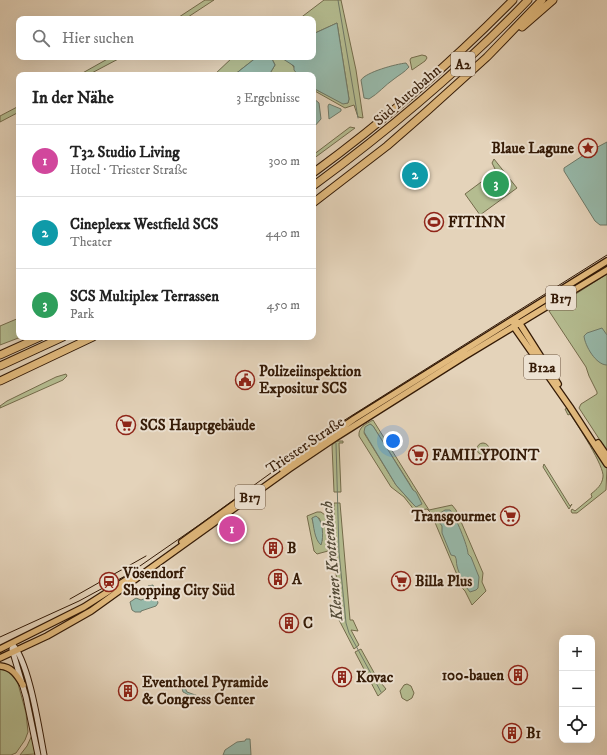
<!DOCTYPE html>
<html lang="de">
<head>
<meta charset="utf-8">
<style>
  :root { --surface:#fff; --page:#f2f2f2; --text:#222; --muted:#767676; --line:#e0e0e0; --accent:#8f2418 }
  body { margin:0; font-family:"IM FELL DW Pica",serif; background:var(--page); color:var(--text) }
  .controls { position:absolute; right:12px; bottom:12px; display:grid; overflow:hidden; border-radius:8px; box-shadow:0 4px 16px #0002 }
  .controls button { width:36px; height:36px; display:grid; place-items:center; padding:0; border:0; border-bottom:1px solid var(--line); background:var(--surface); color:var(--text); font:20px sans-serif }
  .you { position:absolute; left:393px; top:441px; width:14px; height:14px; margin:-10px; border:3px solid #fff; border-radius:50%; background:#1a73e8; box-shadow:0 0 0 6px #1a73e833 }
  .badge { display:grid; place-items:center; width:26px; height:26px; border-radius:50%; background:var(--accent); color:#fff; font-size:13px; font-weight:700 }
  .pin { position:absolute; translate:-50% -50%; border:2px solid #fff; box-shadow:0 1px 4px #0006 }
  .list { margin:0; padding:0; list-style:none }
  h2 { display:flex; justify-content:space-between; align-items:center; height:52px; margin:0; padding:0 16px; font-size:17px }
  h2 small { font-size:13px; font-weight:400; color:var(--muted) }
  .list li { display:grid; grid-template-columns:26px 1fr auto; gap:12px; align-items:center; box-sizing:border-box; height:72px; padding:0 16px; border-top:1px solid var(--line) }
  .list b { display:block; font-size:15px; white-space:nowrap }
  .list p { margin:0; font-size:13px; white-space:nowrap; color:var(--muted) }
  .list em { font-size:13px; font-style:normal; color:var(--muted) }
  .icon { flex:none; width:22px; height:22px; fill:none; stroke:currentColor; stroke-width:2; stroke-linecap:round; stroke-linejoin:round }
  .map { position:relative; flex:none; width:607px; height:755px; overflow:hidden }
  .search { position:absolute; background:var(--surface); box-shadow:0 4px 16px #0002; left:16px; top:16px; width:300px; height:44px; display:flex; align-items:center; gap:10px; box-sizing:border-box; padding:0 14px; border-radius:8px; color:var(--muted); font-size:15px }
  .panel { position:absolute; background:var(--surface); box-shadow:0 4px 16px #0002; left:16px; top:72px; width:300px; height:268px; border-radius:8px }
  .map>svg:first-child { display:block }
  .green { fill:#b4bc90; stroke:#746b4b; fill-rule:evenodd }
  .water { fill:#97b9aa; stroke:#6f7968 }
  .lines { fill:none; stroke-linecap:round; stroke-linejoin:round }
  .stream { stroke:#6f7968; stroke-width:1 }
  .secondary-casing { stroke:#341a06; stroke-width:7 }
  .primary-casing { stroke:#341a06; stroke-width:8 }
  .highway-casing { stroke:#341a06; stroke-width:9 }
  .secondary { stroke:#ede2d2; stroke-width:5 }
  .primary { stroke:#e2ba7d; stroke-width:5.5 }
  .highway { stroke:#e2ba7d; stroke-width:7 }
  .tram { stroke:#341a06; stroke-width:1 }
  .labels { text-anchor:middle; stroke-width:4; stroke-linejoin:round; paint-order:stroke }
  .shield { fill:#ede2d2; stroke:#6c5643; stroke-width:1 }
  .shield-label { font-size:14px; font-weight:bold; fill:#341a06 }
  .street-label { font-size:15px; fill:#341a06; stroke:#ede2d2 }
  .poi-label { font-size:15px; font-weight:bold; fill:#341a06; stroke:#ede2d2; text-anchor:start }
  .water-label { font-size:16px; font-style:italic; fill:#524a37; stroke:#ede2d2 }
</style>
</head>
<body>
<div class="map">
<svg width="607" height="755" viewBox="0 0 607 755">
  <rect width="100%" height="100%" fill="#e4d3ba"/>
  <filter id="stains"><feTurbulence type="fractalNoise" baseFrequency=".005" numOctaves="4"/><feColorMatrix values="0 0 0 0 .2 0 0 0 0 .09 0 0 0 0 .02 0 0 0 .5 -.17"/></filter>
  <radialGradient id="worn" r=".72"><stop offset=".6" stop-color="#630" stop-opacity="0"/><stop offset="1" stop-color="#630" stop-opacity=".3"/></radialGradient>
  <path class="green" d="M 205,0 L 214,0 L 185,19 L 176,19 Z
    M 324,0 L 341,0 L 356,70 L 363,118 L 358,117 L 354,105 L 345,108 L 313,90 L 313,88 L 343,103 L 348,103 L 349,99 L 337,23 L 313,34 L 313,19 L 299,19 Z
    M 422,55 L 426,56 L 427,58 L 425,61 L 412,70 L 410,60 L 411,58 Z
    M 111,57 L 122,57 L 88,75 L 79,75 Z
    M 233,57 L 257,57 L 234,75 L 214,75 Z
    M 271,57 C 279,57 288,59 293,66 C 295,68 296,72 298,75 L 269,75 L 275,65 Z
    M 19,106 L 19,112 L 0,122 L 0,116 Z
    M 350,127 L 355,128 L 313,159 L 313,155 Z
    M 494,159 L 517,188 L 480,215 L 465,194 L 496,171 L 492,163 Z
    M 607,274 L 607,451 L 579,408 L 581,404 L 597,394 L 597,392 L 589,376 L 586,367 L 549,311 Z
    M 19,318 L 19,337 L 21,337 L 0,345 L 0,326 Z
    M 66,374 L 67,376 L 63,380 L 0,408 L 0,406 L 7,401 L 56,377 Z
    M 568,408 L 607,466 L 606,490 L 577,513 L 572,513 L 571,511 L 572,509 L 575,511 L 592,497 L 591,494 C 597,489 602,485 603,477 C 605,467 577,424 570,414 L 568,415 L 565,409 Z
    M 373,420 L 429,510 L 452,505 L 456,510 L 483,573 L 482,582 L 486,591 L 472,605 L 465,591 L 463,589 L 431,513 L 427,509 L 415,511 L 404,497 L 391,487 L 359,436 C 358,427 366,424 373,420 ZM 370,424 L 373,426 L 409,483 L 413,490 L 413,504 L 396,485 L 364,433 Z
    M 337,441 L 343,441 L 343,443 L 339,443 L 341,492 L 334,492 L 332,445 Z
    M477 449a6 6 0 1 1 12 0a6 6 0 1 1-12 0Z
    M 544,464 L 570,506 L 572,504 L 569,509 L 543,467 Z
    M 334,503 L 340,503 L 350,620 L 353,620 L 358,631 L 351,630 L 359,645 L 354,649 L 338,618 L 339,612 L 332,520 L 332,518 L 334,518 Z
    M 317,512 L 321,512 L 325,515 L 327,522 L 328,551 L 317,554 L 314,551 L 307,516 ZM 312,518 L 319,518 L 320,520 L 322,541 L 317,538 Z
    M 361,649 L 377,678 L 386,689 L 378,696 L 355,652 Z
    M 0,669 L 9,671 L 17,680 L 26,713 L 28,732 L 25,740 L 16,753 L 11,755 L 0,755 Z
    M 407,684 L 411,686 L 414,693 L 412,698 L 407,701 L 402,698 L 400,691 L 404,685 Z
    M 32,735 L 35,754 L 20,755 L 27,746 Z"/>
  <path class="water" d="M 337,23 L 349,99 L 348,103 L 343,104 L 313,88 L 313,75 L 298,75 L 294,70 L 294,66 L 280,57 L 313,57 L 313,34 Z
    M 257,57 L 271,57 L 275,65 L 269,75 L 234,75 Z
    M 406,63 L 409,67 C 405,72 399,75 394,79 C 385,85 378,94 369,99 L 364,98 L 361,80 C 366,72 396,64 406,63 Z
    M 313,98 L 319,103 L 321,119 L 313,128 Z
    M 329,104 L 341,109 L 341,111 L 329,119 L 328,106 Z
    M 607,142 L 607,225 L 600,225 L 595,221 L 564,171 L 564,168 L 590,151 Z
    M 602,328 L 607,335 L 607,365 C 596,365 585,346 584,336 L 587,333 Z
    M 370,424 L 373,426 L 413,490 L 416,492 L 422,504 L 416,507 L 413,504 L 396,485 L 364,432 L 365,427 Z
    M 445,510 L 450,510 C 455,515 468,546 468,554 L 471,557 L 479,577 L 478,588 L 476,590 L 470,592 C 464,585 459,574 457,566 C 456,562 457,560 455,556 L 451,555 L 442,533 L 442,526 L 436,518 L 437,515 Z
    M 316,516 C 323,520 324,537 321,545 C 314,539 314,526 312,518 Z
    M 153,585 L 158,603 L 156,606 L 141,611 L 141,612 L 135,612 L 132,610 L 130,602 L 136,598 L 141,600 L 149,597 L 146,592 L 148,586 Z
    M 180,685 L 184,686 L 187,692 L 198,696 L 198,700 L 200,702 C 198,705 195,705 192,704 C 193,698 188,694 183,692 L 182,688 L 179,688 Z
    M 246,739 L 250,739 L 251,755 L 223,755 L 225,750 L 237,742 L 245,741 Z"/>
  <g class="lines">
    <path class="stream" d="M 338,0 L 358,118
      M 336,443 L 339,552 L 346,623 L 349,633 L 381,692"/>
    <defs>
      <path id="secondary" d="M 12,644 C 29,661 39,729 44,755
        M 12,649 L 26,697 L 38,755"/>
      <path id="primary" d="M 517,322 L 520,324 L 558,384
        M 514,324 L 514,327 L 570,407 L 607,464
        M 598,443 L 607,456
        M 282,469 L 354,419 L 607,261
        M 182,542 L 251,492
        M 0,649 L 84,607 L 137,573
        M 0,658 L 47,636 L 91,611 L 289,469 L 335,438 L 465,356 L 607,270
        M 0,666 C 12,667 17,675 23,685"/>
      <path id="highway" d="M 522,27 L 553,0
        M 313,173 C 384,121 451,63 513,0
        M 313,186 C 389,130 462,69 528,0
        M 313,203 L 387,146 L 426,112 L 487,57 L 542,0
        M 0,355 L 40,337
        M 0,366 L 63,337
        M 0,381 L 93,337"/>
    </defs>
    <use href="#secondary" class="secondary-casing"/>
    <use href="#primary" class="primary-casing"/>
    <use href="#highway" class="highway-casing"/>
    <use href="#secondary" class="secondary"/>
    <use href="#primary" class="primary"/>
    <use href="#highway" class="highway"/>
    <path class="tram" d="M 70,599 L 146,556
      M 0,637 L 79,601 L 127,575 L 199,525 L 340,423 L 607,255"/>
  </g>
  <defs>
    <symbol id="sight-ring" viewBox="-11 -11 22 22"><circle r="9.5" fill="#ede2d2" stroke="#8f2418" stroke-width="1.5"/><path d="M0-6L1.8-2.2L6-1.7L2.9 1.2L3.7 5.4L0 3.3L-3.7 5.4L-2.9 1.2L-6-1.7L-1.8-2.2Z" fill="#8f2418"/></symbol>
    <symbol id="stadium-ring" viewBox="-11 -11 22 22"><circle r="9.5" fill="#ede2d2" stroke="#8f2418" stroke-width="1.5"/><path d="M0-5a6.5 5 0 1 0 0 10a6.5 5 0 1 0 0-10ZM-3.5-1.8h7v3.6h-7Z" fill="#8f2418"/></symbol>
    <symbol id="civic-ring" viewBox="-11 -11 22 22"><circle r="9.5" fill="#ede2d2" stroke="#8f2418" stroke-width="1.5"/><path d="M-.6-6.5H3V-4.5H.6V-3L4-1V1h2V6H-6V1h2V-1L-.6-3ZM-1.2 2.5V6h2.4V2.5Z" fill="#8f2418"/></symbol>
    <symbol id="supermarket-ring" viewBox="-11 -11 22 22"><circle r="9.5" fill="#ede2d2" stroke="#8f2418" stroke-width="1.5"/><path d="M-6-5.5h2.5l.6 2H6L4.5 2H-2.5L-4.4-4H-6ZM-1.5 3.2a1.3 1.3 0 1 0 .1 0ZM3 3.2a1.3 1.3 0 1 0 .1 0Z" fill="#8f2418"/></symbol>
    <symbol id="building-ring" viewBox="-11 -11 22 22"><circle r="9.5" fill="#ede2d2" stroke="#8f2418" stroke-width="1.5"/><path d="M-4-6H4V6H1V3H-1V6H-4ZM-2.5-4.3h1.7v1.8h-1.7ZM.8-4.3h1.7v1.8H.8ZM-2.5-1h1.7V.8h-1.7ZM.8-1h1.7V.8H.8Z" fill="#8f2418"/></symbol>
    <symbol id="station-ring" viewBox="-11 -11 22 22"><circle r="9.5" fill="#ede2d2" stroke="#8f2418" stroke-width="1.5"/><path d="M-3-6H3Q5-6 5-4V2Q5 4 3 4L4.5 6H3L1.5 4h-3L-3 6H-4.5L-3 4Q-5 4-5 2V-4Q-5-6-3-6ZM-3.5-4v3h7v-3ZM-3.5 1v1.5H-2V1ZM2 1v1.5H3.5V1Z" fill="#8f2418"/></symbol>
  </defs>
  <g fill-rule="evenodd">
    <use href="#sight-ring" x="577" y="137" width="22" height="22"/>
    <use href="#stadium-ring" x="423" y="211" width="22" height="22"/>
    <use href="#civic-ring" x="234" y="369" width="22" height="22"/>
    <use href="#supermarket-ring" x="115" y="414" width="22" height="22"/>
    <use href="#supermarket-ring" x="407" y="444" width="22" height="22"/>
    <use href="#supermarket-ring" x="499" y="505" width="22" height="22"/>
    <use href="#building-ring" x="262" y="537" width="22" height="22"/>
    <use href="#building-ring" x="267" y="568" width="22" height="22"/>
    <use href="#supermarket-ring" x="390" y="570" width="22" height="22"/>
    <use href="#station-ring" x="98" y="571" width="22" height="22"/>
    <use href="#building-ring" x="278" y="612" width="22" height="22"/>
    <use href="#building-ring" x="507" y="664" width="22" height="22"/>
    <use href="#building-ring" x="331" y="666" width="22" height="22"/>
    <use href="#building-ring" x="117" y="680" width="22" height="22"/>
    <use href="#building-ring" x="501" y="722" width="22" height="22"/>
  </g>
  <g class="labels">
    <g class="shield">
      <rect x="451" y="52" width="24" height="24" rx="3"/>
      <rect x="546" y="286" width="30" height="24" rx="3"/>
      <rect x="524" y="355" width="36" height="24" rx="3"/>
      <rect x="235" y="485" width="30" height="24" rx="3"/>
    </g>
    <g class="shield-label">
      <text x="463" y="69">A2</text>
      <text x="561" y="303">B17</text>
      <text x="542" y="372">B12a</text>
      <text x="250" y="502">B17</text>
    </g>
    <g class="street-label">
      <text transform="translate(407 95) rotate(-41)" y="5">Süd Autobahn</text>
      <text transform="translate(305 445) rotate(-34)" y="5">Triester Straße</text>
    </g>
    <g class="poi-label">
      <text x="574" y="153" text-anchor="end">Blaue Lagune</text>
      <text x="448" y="227">FITINN</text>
      <text x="259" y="376">Polizeiinspektion<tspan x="259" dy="17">Expositur SCS</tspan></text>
      <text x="140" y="430">SCS Hauptgebäude</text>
      <text x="432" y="460">FAMILYPOINT</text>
      <text x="496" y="521" text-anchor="end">Transgourmet</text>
      <text x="287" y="553">B</text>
      <text x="123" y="578">Vösendorf<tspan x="123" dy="17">Shopping City Süd</tspan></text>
      <text x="292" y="584">A</text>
      <text x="415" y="586">Billa Plus</text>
      <text x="303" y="628">C</text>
      <text x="504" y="680" text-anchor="end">100-bauen</text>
      <text x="356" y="682">Kovac</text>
      <text x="142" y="687">Eventhotel Pyramide<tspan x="142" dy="17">&amp; Congress Center</tspan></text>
      <text x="526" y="738">B1</text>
    </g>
    <g class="water-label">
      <text transform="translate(331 561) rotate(-95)" y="6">Kleiner Krottenbach</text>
    </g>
  </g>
  <rect width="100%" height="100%" filter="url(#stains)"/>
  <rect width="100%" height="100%" fill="url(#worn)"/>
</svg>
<div class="controls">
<button>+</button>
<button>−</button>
<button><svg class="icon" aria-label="locate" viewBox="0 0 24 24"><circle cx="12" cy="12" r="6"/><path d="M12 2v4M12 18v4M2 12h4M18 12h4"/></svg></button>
</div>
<div class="you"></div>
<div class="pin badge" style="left:232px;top:529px;background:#d1479c">1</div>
<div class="pin badge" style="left:415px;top:175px;background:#0f9aa8">2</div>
<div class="pin badge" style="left:496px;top:184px;background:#2e9e5b">3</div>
<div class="search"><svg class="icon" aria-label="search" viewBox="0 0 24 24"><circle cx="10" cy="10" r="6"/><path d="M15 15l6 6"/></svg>Hier suchen</div>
<section class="panel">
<h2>In der Nähe<small>3 Ergebnisse</small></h2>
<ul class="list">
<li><span class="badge" style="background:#d1479c">1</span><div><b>T32 Studio Living</b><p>Hotel · Triester Straße</p></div><em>300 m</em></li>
<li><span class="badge" style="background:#0f9aa8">2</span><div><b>Cineplexx Westfield SCS</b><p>Theater</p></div><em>440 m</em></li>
<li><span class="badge" style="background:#2e9e5b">3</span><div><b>SCS Multiplex Terrassen</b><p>Park</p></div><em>450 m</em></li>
</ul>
</section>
</div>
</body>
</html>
